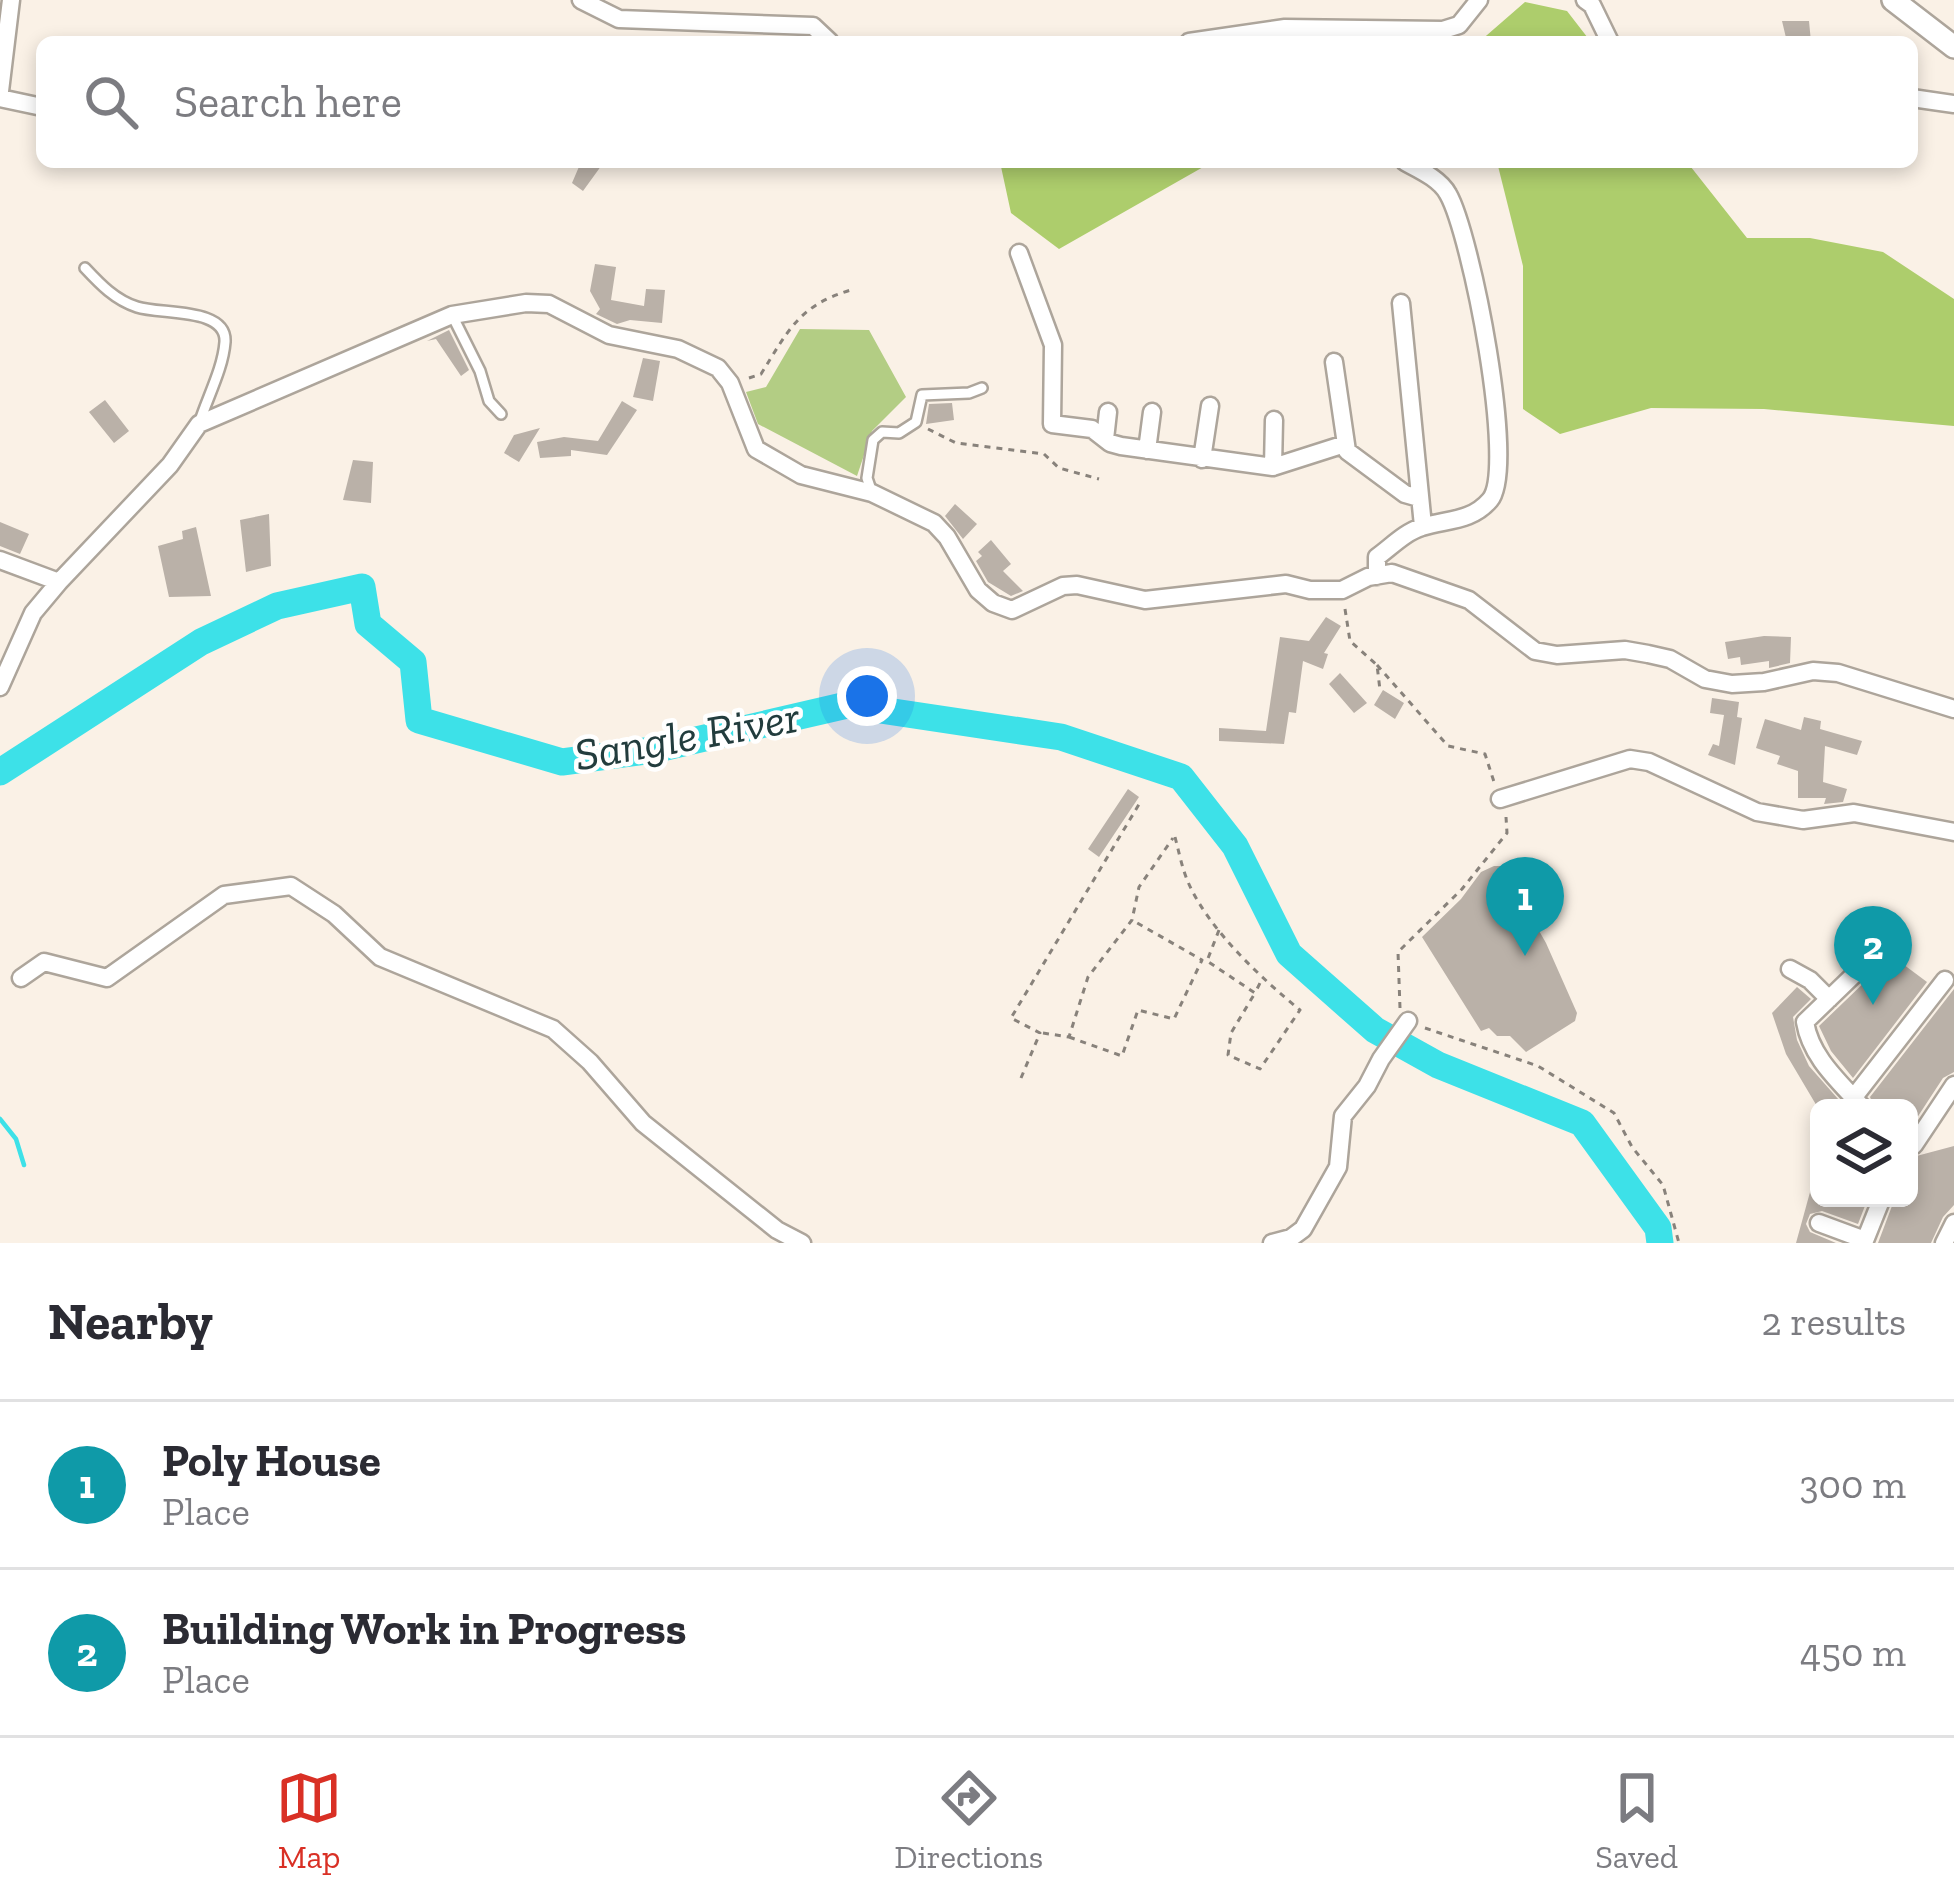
<!DOCTYPE html>
<html lang="en">
<head>
<meta charset="utf-8">
<style>
  :root { --surface:#fff; --page:#f2f2f3; --text:#2b2b33; --muted:#7c7c81; --line:#e1e1e2; --accent:#d93025 }
  body { margin:0; font-family:"Zilla Slab",serif; background:var(--page); color:var(--text) }
  .controls { position:absolute; right:36px; bottom:36px; display:grid; overflow:hidden; border-radius:18px; box-shadow:0 6px 18px #0003 }
  .controls button { width:108px; height:108px; display:grid; place-items:center; padding:0; border:0; border-bottom:3px solid var(--line); background:var(--surface); color:var(--text); font:60px sans-serif }
  .you { position:absolute; left:867px; top:696px; width:42px; height:42px; margin:-30px; border:9px solid #fff; border-radius:50%; background:#1a73e8; box-shadow:0 0 0 18px #1a73e833 }
  .badge { display:grid; place-items:center; width:78px; height:78px; border-radius:50%; background:var(--accent); color:#fff; font-size:39px; font-weight:700 }
  .pin { position:absolute; translate:-50% -99px; filter:drop-shadow(0 3px 6px #0008) }
  .pin::after { content:''; position:absolute; top:63px; width:42px; height:36px; background:inherit; clip-path:polygon(0 0,100% 0,50% 100%) }
  .list { margin:0; padding:0; list-style:none }
  h2 { display:flex; justify-content:space-between; align-items:center; height:156px; margin:0; padding:0 48px; font-size:51px }
  h2 small { font-size:39px; font-weight:400; color:var(--muted) }
  .list li { display:grid; grid-template-columns:78px 1fr auto; gap:36px; align-items:center; box-sizing:border-box; height:168px; padding:0 48px; border-top:3px solid var(--line) }
  .list b { display:block; font-size:45px; white-space:nowrap }
  .list p { margin:0; font-size:39px; white-space:nowrap; color:var(--muted) }
  .list em { font-size:39px; font-style:normal; color:var(--muted) }
  .icon { flex:none; width:66px; height:66px; fill:none; stroke:currentColor; stroke-width:2; stroke-linecap:round; stroke-linejoin:round }
  .map { position:relative; flex:none; width:1954px; height:1243px; overflow:hidden }
  .search { position:absolute; background:var(--surface); box-shadow:0 6px 18px #0003; left:36px; right:36px; top:36px; height:132px; display:flex; align-items:center; gap:30px; box-sizing:border-box; padding:0 42px; border-radius:18px; color:var(--muted); font-size:45px }
  .sheet { height:492px; background:var(--surface) }
  nav { display:flex; justify-content:space-around; align-items:center; box-sizing:border-box; height:168px; border-top:3px solid var(--line); background:var(--surface); font-size:33px; color:var(--muted) }
  nav a { display:grid; justify-items:center; gap:6px }
  nav .on { color:var(--accent) }
  .map>svg:first-child { display:block }
  .green { fill:#b3cd84 }
  .forest { fill:#adcd6c }
  .lines { fill:none; stroke-linecap:round; stroke-linejoin:round }
  .stream { stroke:#3de1e8; stroke-width:4.5 }
  .river { stroke:#3de1e8; stroke-width:27 }
  .building { fill:#bab1a8 }
  .service-casing { stroke:#ada59b; stroke-width:14 }
  .minor-casing { stroke:#ada59b; stroke-width:21 }
  .tertiary-casing { stroke:#ada59b; stroke-width:26 }
  .path { stroke:#88827b; stroke-width:3; stroke-dasharray:6 6; stroke-linecap:butt }
  .service { stroke:#fff; stroke-width:9 }
  .minor { stroke:#fff; stroke-width:16 }
  .tertiary { stroke:#fff; stroke-width:21 }
  .labels { text-anchor:middle; stroke-width:9; stroke-linejoin:round; paint-order:stroke }
  .water-label { font-size:45px; font-style:italic; fill:#223c3d; stroke:#fff }
</style>
</head>
<body>
<div class="map">
<svg width="1954" height="1243" viewBox="0 0 1954 1243">
  <rect width="100%" height="100%" fill="#faf1e6"/>
  <path class="green" d="M 800,329 L 869,330 L 906,397 L 872,431 L 857,476 L 758,424 L 746,392 L 766,387 Z"/>
  <path class="forest" d="M 1525,2 L 1567,11 L 1591,42 L 1479,42 Z
    M 1000,162 L 1212,162 L 1059,249 L 1011,213 Z
    M 1497,162 L 1687,162 L 1747,238 L 1810,238 L 1883,252 L 1954,299 L 1954,426 L 1764,409 L 1651,408 L 1560,434 L 1523,409 L 1523,266 Z"/>
  <g class="lines">
    <path class="stream" d="M 0,1119 L 16,1139 L 24,1165"/>
    <path class="river" d="M 0,772 L 201,642 L 277,606 L 362,587 L 368,624 L 413,662 L 419,720 L 562,762 L 653,750 L 847,705 L 1061,737 L 1181,777 L 1235,846 L 1289,954 L 1375,1030 L 1438,1065 L 1582,1123 L 1658,1228 L 1660,1243"/>
  </g>
  <path class="building" d="M 1782,21 L 1809,21 L 1811,42 L 1787,42 Z
    M 581,162 L 604,162 L 583,191 L 572,183 Z
    M 595,264 L 616,267 L 611,300 L 644,306 L 646,289 L 665,290 L 662,323 L 630,320 L 617,324 L 596,314 L 600,309 L 590,291 Z
    M 449,330 L 469,370 L 461,376 L 436,339 L 427,341 Z
    M 643,358 L 660,361 L 653,401 L 633,397 Z
    M 105,400 L 129,431 L 114,443 L 89,412 Z
    M 622,401 L 637,410 L 607,455 L 571,450 L 571,456 L 540,458 L 537,442 L 564,437 L 598,441 Z
    M 952,403 L 954,420 L 926,424 L 929,404 Z
    M 540,428 L 519,462 L 504,453 L 514,435 Z
    M 353,460 L 373,462 L 371,503 L 343,500 Z
    M 955,504 L 977,524 L 963,539 L 945,516 Z
    M 269,514 L 271,566 L 246,572 L 240,520 Z
    M 0,522 L 29,534 L 20,554 L 0,546 Z
    M 196,527 L 211,596 L 169,597 L 158,546 L 183,539 L 182,531 Z
    M 991,540 L 1011,564 L 1003,571 L 1023,591 L 1011,596 L 988,582 L 976,561 L 982,556 L 978,552 Z
    M 1326,617 L 1341,626 L 1324,653 L 1328,654 L 1323,669 L 1303,661 L 1296,713 L 1289,712 L 1284,744 L 1219,741 L 1219,728 L 1266,731 L 1280,637 L 1309,641 Z
    M 1764,636 L 1791,637 L 1790,663 L 1769,668 L 1769,661 L 1741,665 L 1740,657 L 1728,659 L 1725,642 Z
    M 1340,673 L 1367,703 L 1354,713 L 1329,684 Z
    M 1383,690 L 1404,703 L 1395,719 L 1374,705 Z
    M 1712,698 L 1739,702 L 1737,717 L 1742,718 L 1735,765 L 1708,755 L 1713,744 L 1719,746 L 1724,715 L 1710,713 Z
    M 1804,717 L 1821,721 L 1820,729 L 1862,741 L 1857,755 L 1825,746 L 1823,782 L 1847,789 L 1843,802 L 1824,804 L 1826,798 L 1798,798 L 1798,771 L 1777,764 L 1780,756 L 1756,748 L 1765,719 L 1801,730 Z
    M 1128,789 L 1139,797 L 1099,857 L 1088,849 Z
    M 1494,866 L 1502,866 L 1546,943 L 1577,1013 L 1575,1021 L 1526,1052 L 1510,1036 L 1497,1036 L 1489,1028 L 1481,1031 L 1422,937 L 1461,899 L 1481,872 Z
    M 1884,950 L 1927,982 L 1853,1078 L 1831,1051 L 1819,1026 L 1870,977 L 1873,963 Z
    M 1797,987 L 1811,999 L 1793,1017 L 1797,1040 L 1809,1066 L 1846,1108 L 1818,1108 L 1786,1054 L 1772,1013 Z
    M 1954,989 L 1954,1072 L 1943,1078 L 1909,1130 L 1909,1108 L 1875,1108 L 1870,1097 Z
    M 1954,1146 L 1954,1205 L 1943,1217 L 1931,1243 L 1878,1243 L 1895,1198 L 1909,1198 L 1909,1158 Z
    M 1815,1174 L 1819,1175 L 1819,1198 L 1868,1198 L 1858,1224 L 1822,1211 L 1810,1214 L 1806,1224 L 1810,1232 L 1836,1243 L 1796,1243 Z"/>
  <g class="lines">
    <defs>
      <path id="service" d="M 85,268 C 100,284 115,300 137,307 C 161,315 227,307 225,342 C 223,369 207,398 199,424
        M 452,315 L 480,371 L 489,401 L 501,414
        M 872,493 L 867,478 L 873,440 L 882,432 L 899,433 L 916,422 L 922,395 L 969,393 L 982,388"/>
      <path id="minor" d="M 581,0 L 619,19 L 813,26 L 830,42
        M 1585,0 L 1592,5 L 1610,42
        M 1189,42 L 1285,28 L 1443,30 L 1459,25 L 1479,0
        M 0,91 L 11,0
        M 0,98 L 42,107
        M 1912,98 L 1954,104
        M 1019,253 L 1053,345 L 1052,424 L 1092,429 L 1110,443 L 1121,446 L 1273,467
        M 1401,303 L 1423,526
        M 1334,362 L 1347,451 L 1405,494 L 1419,498
        M 1274,420 L 1273,467 L 1345,444
        M 1105,439 L 1108,412
        M 1147,450 L 1152,412
        M 1202,459 L 1210,406
        M 0,560 L 59,582 L 170,465 L 199,424 L 452,315 L 526,303 L 549,304 L 609,335 L 678,349 L 718,368 L 730,383 L 756,449 L 801,475 L 872,493 L 934,523 L 947,537 L 978,590 L 993,603 L 1012,610 L 1063,586 L 1077,585 L 1145,600 L 1286,584 L 1310,590 L 1342,590 L 1368,577 L 1392,573 L 1469,600 L 1535,651 L 1557,655 L 1625,650 L 1648,654 L 1670,659 L 1705,679 L 1732,684 L 1764,682 L 1813,671 L 1838,673 L 1954,709
        M 1377,576 L 1377,557 C 1391,547 1405,532 1422,527 C 1447,519 1471,522 1490,500 C 1517,468 1471,234 1448,194 C 1440,179 1420,170 1405,162
        M 0,687 L 33,613 L 59,582
        M 1500,799 L 1630,759 L 1649,762 L 1757,812 L 1803,820 L 1854,813 L 1954,832
        M 1861,968 L 1805,1022 C 1811,1058 1840,1082 1863,1108
        M 1790,969 L 1810,980 L 1829,999
        M 21,978 L 44,962 L 107,978 L 224,895 L 291,886 L 334,914 L 380,957 L 553,1029 L 590,1062 L 643,1123 L 777,1230 L 802,1243
        M 1854,1097 L 1945,980
        M 1909,1146 L 1914,1145 L 1954,1085
        M 1819,1223 L 1865,1240
        M 1272,1243 L 1291,1238 L 1303,1229 L 1338,1167 L 1343,1116 L 1367,1086 L 1381,1059 L 1408,1021
        M 1864,1243 L 1882,1198
        M 1944,1243 L 1954,1223"/>
      <path id="tertiary" d="M 1893,0 L 1954,47"/>
    </defs>
    <use href="#service" class="service-casing"/>
    <use href="#minor" class="minor-casing"/>
    <use href="#tertiary" class="tertiary-casing"/>
    <path class="path" d="M 749,378 L 761,374 C 788,331 799,305 851,290
      M 928,429 L 956,443 L 1044,454 L 1059,468 L 1099,479
      M 1345,609 L 1350,641 L 1377,665 L 1380,690
      M 1377,665 L 1448,746 L 1485,754 L 1495,785
      M 1175,837 C 1179,852 1182,868 1188,882 C 1209,930 1261,978 1300,1010 L 1260,1069 L 1228,1055 L 1231,1033 L 1255,993
      M 1219,930 L 1207,961 L 1255,993 L 1261,981
      M 1400,1008 L 1398,952 L 1462,889 L 1507,833 L 1506,817
      M 1425,1028 L 1538,1066 L 1614,1113 L 1632,1147 L 1663,1185 L 1679,1243
      M 1043,1033 L 1069,1037 L 1088,977 L 1132,920 L 1139,887 L 1173,838
      M 1069,1037 L 1122,1056 L 1138,1010 L 1174,1019 L 1202,960 L 1132,920
      M 1021,1078 L 1040,1033 L 1011,1018 L 1141,801"/>
    <use href="#service" class="service"/>
    <use href="#minor" class="minor"/>
    <use href="#tertiary" class="tertiary"/>
  </g>
  <g class="labels">
    <g class="water-label">
      <text transform="translate(687 735) rotate(-10)" y="16">Sangle River</text>
    </g>
  </g>
</svg>
<div class="controls">
<button><svg class="icon" aria-label="layers" viewBox="0 0 24 24"><path d="M12 4l9 5-9 5-9-5zM3 14l9 5 9-5"/></svg></button>
</div>
<div class="you"></div>
<div class="pin badge" style="left:1525px;top:956px;background:#0f9aa8">1</div>
<div class="pin badge" style="left:1873px;top:1005px;background:#0f9aa8">2</div>
<div class="search"><svg class="icon" aria-label="search" viewBox="0 0 24 24"><circle cx="10" cy="10" r="6"/><path d="M15 15l6 6"/></svg>Search here</div>
</div>
<section class="sheet">
<h2>Nearby<small>2 results</small></h2>
<ul class="list">
<li><span class="badge" style="background:#0f9aa8">1</span><div><b>Poly House</b><p>Place</p></div><em>300 m</em></li>
<li><span class="badge" style="background:#0f9aa8">2</span><div><b>Building Work in Progress</b><p>Place</p></div><em>450 m</em></li>
</ul>
</section>
<nav>
<a class="on"><svg class="icon" aria-label="map" viewBox="0 0 24 24"><path d="M3 6l6-2 6 2 6-2v14l-6 2-6-2-6 2zM9 4v14M15 6v14"/></svg>Map</a>
<a><svg class="icon" aria-label="directions" viewBox="0 0 24 24"><path d="M12 3l9 9-9 9-9-9zM9 14v-3h6M13 9l2 2-2 2"/></svg>Directions</a>
<a><svg class="icon" aria-label="saved" viewBox="0 0 24 24"><path d="M7 4h10v16l-5-4-5 4z"/></svg>Saved</a>
</nav>
</body>
</html>
